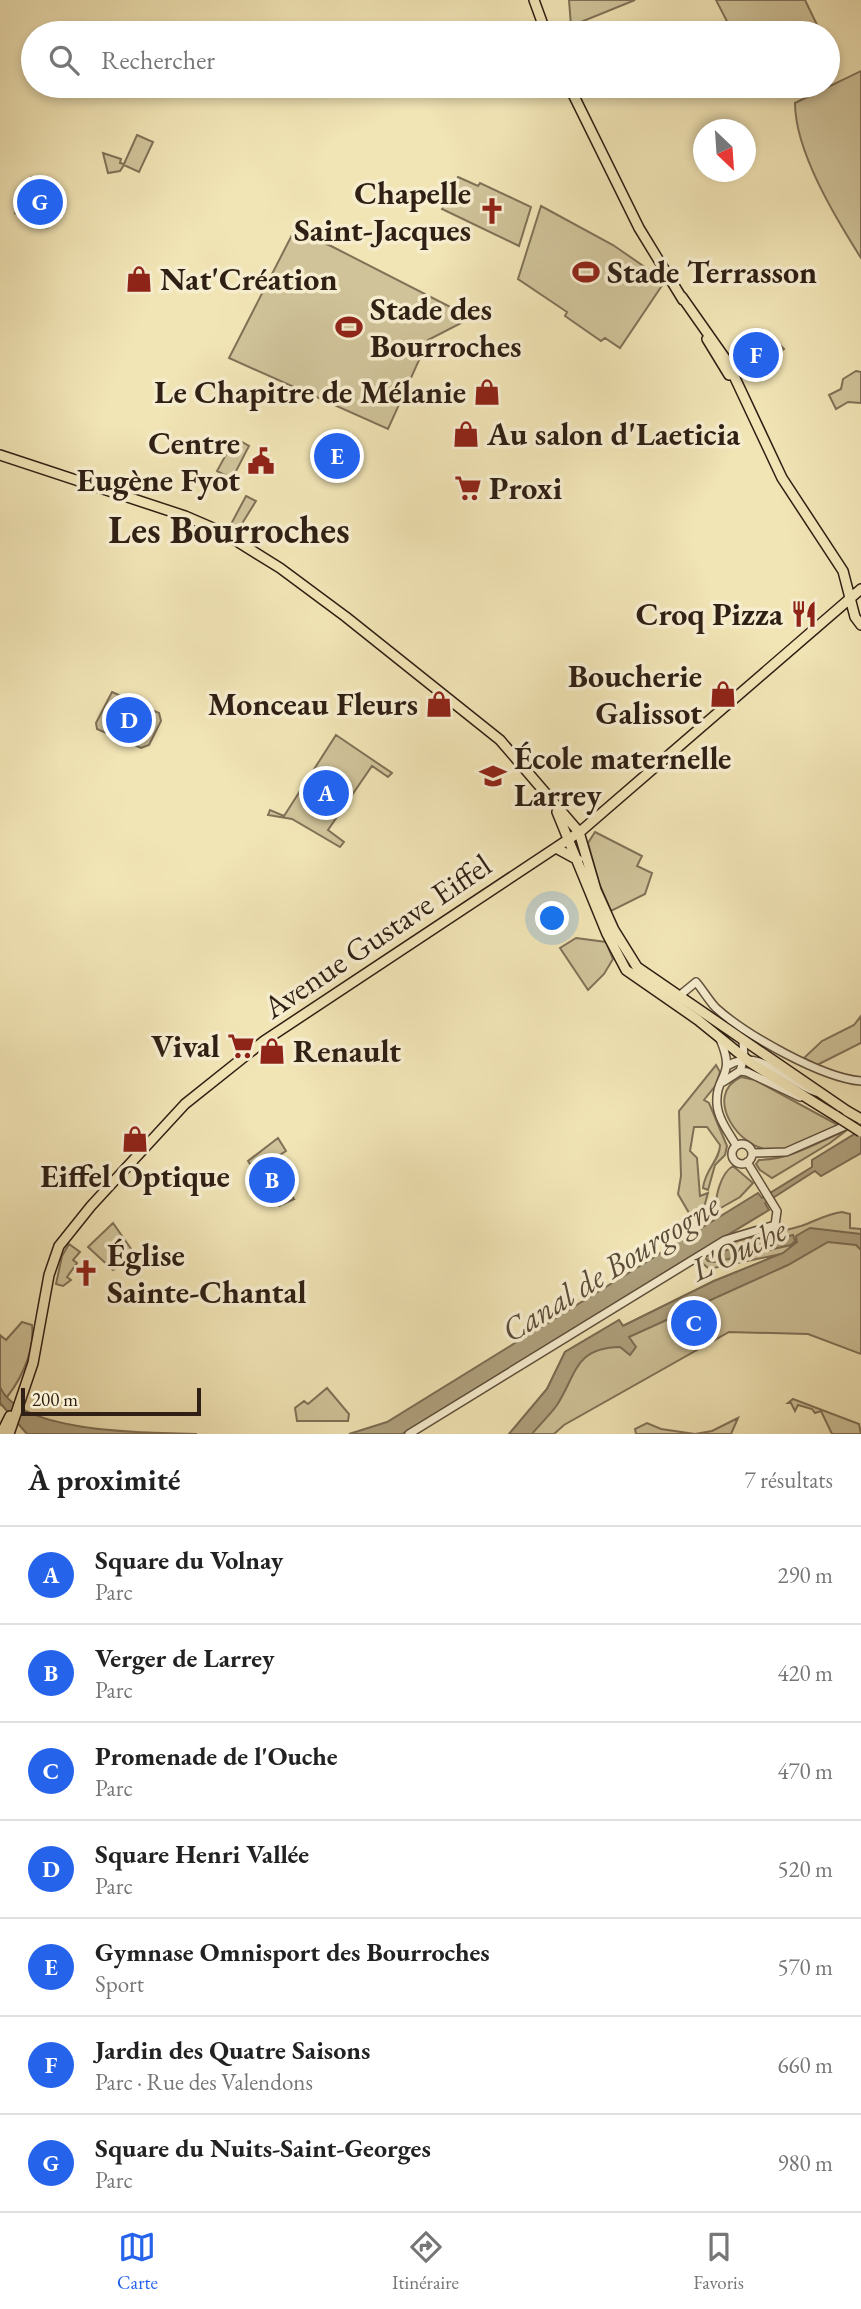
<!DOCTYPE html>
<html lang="fr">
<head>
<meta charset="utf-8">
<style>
  :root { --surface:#fff; --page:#f2f2f2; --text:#222; --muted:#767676; --line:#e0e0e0; --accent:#2563eb }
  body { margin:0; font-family:"EB Garamond",serif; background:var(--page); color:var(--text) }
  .compass { position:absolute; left:693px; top:119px; width:63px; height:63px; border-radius:50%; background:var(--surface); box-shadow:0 4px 10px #0003; rotate:155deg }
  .scale { position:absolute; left:21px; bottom:18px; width:180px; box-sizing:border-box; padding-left:7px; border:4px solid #2f1f14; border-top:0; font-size:19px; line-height:24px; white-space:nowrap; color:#2f1f14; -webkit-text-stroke:5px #f6edcf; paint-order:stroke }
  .you { position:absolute; left:553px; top:919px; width:24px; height:24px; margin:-18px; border:5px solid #fff; border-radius:50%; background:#1a73e8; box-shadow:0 0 0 10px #1a73e833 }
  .badge { display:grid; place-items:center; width:46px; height:46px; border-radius:50%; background:var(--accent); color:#fff; font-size:23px; font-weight:700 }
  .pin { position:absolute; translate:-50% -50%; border:4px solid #fff; box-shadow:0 2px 7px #0006 }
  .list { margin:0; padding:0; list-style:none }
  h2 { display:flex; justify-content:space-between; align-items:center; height:91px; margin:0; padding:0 28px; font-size:30px }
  h2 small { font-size:23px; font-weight:400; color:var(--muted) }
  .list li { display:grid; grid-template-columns:46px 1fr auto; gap:21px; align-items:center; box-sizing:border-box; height:98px; padding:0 28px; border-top:2px solid var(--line) }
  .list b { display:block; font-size:26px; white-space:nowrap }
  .list p { margin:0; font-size:23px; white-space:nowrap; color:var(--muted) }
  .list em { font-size:23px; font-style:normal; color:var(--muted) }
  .icon { flex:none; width:38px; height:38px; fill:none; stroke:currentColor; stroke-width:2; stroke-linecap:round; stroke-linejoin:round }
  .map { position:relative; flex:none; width:861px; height:1434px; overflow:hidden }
  .search { position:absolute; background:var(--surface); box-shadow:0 4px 10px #0003; left:21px; right:21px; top:21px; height:77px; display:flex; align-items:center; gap:18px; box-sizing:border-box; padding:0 24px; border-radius:38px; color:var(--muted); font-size:26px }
  .sheet { height:777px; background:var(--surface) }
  nav { display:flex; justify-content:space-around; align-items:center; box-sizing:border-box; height:98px; border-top:2px solid var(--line); background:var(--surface); font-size:19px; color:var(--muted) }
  nav a { display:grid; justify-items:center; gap:4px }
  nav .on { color:var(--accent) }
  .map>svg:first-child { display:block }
  .green { fill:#d0c39a; stroke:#807157; stroke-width:2 }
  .water { fill:#afa17e; stroke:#7c6d54; stroke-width:2 }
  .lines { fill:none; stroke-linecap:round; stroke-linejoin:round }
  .minor-casing { stroke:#60503c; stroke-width:10 }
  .major-casing { stroke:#2f1f14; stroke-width:12 }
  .minor { stroke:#f6edcf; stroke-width:7 }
  .major { stroke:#f1e4b5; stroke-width:9 }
  .major-bridge-casing { stroke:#2f1f14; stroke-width:12; stroke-linecap:butt }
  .major-bridge { stroke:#f1e4b5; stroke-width:9 }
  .labels { text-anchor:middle; stroke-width:7; stroke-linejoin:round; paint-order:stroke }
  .poi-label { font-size:32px; font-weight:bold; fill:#2f1f14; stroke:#f6edcf; text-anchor:start }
  .street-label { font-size:32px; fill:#2f1f14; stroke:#f6edcf }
  .water-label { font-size:33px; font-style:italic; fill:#5c4c39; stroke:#f6edcf }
  .district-label { font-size:38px; font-weight:bold; fill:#2f1f14; stroke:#f6edcf }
</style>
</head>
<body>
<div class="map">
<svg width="861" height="1434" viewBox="0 0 861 1434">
  <rect width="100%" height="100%" fill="#f1e4b5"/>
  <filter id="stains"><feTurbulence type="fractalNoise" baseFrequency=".00286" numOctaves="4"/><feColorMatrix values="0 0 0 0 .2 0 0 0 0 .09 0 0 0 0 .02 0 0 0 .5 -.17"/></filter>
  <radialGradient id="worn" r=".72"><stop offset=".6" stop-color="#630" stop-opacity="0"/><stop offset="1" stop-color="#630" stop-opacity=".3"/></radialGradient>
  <path class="green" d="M 569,0 L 635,0 L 571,26 Z
    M 716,0 L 805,0 L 821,33 L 733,33 Z
    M 861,71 L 861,258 C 835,217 795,151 795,103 Z
    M 137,135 L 153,142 L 139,172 L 124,165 L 120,171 L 108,173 L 103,153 L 121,159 L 120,163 L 124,164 Z
    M 31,177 L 62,192 L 64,196 L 50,226 L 46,228 L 15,213 Z
    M 458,177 L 478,186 L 480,183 L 531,207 L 519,246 L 442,209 Z
    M 541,206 L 613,245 L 665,281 L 620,348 L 605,338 L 601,341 L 565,316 L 567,312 L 518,279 Z
    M 294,231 L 331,246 L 468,316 L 469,319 L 428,340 L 388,429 L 229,358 Z
    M 768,332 L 784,349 L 750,378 L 735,352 Z
    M 856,371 L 861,372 L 861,403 L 848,402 L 836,409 L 829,395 L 841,389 L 843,379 Z
    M 235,438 L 249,446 L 232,479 L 217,471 Z
    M 246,496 L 256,501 L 238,530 L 230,526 Z
    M 112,692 L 159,713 L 161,721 L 149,745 L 141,748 L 97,729 L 96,723 Z
    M 336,735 L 392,773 L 388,777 L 372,766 L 328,830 L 344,842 L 340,847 L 292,819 L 268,815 L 270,810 L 284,816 Z
    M 595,832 L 642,856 L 637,866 L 652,873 L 645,894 L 611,911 L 599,883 L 588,843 Z
    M 576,938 L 606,942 L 613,959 L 604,974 L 588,990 L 560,948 Z
    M 861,1016 L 861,1043 L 817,1065 L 804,1058 L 822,1041 L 854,1025 Z
    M 716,1065 L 720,1072 L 716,1085 L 704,1100 L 709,1103 L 727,1146 L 725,1155 L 715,1165 L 708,1190 L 703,1188 C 705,1169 720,1160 720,1145 L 707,1127 L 694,1127 L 690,1151 L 697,1158 L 700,1196 L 708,1193 L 703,1211 L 692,1218 L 678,1194 L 681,1176 L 679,1111 Z
    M 741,1077 L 755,1080 L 838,1125 C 817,1134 796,1150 773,1150 C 739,1151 702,1095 741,1077 Z
    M 847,1130 L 830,1143 L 772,1178 L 760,1170 L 756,1164 L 759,1160 C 792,1159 816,1143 847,1130 Z
    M 278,1138 L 286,1151 L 269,1162 L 294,1199 L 279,1206 L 248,1161 Z
    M 733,1166 L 753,1183 L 740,1197 L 717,1210 C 714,1198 721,1173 733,1166 Z
    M 842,1212 L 850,1214 L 850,1228 L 861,1229 L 861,1354 L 808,1334 L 729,1332 L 564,1425 L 554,1434 L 509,1434 L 547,1389 L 565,1352 L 619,1320 L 623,1326 L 714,1281 L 781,1254 L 709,1269 L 700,1261 L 702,1256 C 733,1237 768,1236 801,1226 C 816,1221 826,1214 842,1212 Z
    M 113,1223 L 136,1256 L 113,1270 L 88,1247 Z
    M 69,1244 L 80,1252 L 73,1260 L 77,1263 L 67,1277 L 71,1280 L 63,1286 L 56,1284 L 62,1256 Z
    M 22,1322 L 32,1325 C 35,1353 19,1385 0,1405 L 0,1335 L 6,1340 Z
    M 327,1388 L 349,1414 L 348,1421 L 297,1421 L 295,1408 L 304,1401 L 308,1404 Z
    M 793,1399 L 859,1424 L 861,1434 L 832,1434 L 821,1411 L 815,1413 L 812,1409 L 798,1405 L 795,1411 L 791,1403 L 788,1403 Z
    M 738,1418 L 731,1434 L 636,1434 L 635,1429 L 647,1423 L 661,1429 L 695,1434 L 712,1431 Z"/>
  <path class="water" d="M 861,1130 L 861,1153 L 821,1176 L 815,1171 L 765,1203 L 769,1210 L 708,1247 L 710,1252 L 718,1252 L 793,1235 L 795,1241 L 791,1245 L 715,1262 L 708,1261 L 700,1251 L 402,1434 L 349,1434 L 387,1422 L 758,1193 L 762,1198 L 812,1167 L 812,1160 Z
    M 810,1228 L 861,1234 L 861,1250 L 856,1245 L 828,1242 L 788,1265 L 629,1337 L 636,1347 L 630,1355 L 620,1347 C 574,1348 577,1374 557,1405 C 550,1415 540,1424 532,1434 L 509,1434 L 547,1389 L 565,1352 L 619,1320 L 623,1326 L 714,1281 L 783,1253 L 797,1242 L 796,1236 Z
    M 0,1387 C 20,1434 150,1433 197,1434 L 27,1434 L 0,1403 Z"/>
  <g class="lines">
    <defs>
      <path id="minor" d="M 679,996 L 696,982 C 703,990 709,1001 716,1008 C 746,1035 822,1078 861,1081
        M 720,1039 C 737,1078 715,1074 717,1104 C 718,1119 729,1133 736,1145
        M 729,1065 C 759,1047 787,1082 816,1092
        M 740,1071 L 744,1058 L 743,1041
        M 723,1082 L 740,1071 L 747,1072 L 800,1097
        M732 1154a10 10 0 1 1 20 0a10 10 0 1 1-20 0Z
        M 752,1153 L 786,1152 L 861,1119
        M 409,1434 L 725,1240 L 775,1225 L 777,1211 L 747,1162"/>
      <path id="major" d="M 534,0 L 546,33
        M 569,86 L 639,228 L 683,300
        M 682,297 L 727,361 L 782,478 L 843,571 L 855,617 L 861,625
        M 707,339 L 729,375
        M 0,455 L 185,516 L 222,532 L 280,568 L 346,617 L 500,740 L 579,832 L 596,890 L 614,930 L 637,967 L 847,1111
        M 557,812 L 607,934 L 626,970 L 698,1020 L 751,1063 L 836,1116
        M 556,848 L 578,860
        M 1,1434 L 10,1416
        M 9,1434 L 33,1363 L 49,1275 L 59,1246 L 91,1206 L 185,1104 L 264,1041 L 581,831 L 861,589"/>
    </defs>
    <use href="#minor" class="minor-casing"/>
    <use href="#major" class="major-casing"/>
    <use href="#minor" class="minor"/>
    <use href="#major" class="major"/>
    <defs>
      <path id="major-bridge" d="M 847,1111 L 861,1119
        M 836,1116 L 861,1132"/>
    </defs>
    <use href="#major-bridge" class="major-bridge-casing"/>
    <use href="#major-bridge" class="major-bridge"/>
  </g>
  <defs>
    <symbol id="church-bare" viewBox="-9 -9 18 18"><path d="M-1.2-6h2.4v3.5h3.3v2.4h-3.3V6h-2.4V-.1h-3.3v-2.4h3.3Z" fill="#8f2418" stroke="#f6edcf" stroke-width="2.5" paint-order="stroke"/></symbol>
    <symbol id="stadium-bare" viewBox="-9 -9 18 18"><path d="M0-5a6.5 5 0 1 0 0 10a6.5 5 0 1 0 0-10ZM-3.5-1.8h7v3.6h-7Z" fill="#8f2418" stroke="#f6edcf" stroke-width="2.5" paint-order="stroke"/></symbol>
    <symbol id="shop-bare" viewBox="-9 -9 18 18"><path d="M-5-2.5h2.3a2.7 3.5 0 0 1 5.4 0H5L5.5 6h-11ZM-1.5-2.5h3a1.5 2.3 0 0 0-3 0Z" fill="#8f2418" stroke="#f6edcf" stroke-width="2.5" paint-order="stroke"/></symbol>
    <symbol id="civic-bare" viewBox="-9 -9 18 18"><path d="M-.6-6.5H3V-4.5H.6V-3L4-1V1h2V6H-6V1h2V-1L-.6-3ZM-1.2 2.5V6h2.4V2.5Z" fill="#8f2418" stroke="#f6edcf" stroke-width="2.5" paint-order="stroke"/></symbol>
    <symbol id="supermarket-bare" viewBox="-9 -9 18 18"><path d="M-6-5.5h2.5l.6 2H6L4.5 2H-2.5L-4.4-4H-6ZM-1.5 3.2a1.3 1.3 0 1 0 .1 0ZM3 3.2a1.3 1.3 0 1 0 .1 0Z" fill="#8f2418" stroke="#f6edcf" stroke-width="2.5" paint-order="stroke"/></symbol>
    <symbol id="restaurant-bare" viewBox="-9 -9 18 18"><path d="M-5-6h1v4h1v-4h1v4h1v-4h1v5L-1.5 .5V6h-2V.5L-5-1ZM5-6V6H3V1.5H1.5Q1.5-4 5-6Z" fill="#8f2418" stroke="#f6edcf" stroke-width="2.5" paint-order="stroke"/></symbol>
    <symbol id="school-bare" viewBox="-9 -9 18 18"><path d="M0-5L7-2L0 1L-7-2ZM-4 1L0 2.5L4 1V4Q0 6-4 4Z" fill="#8f2418" stroke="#f6edcf" stroke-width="2.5" paint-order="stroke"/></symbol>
  </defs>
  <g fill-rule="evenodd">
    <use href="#church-bare" x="473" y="192" width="38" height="38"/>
    <use href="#stadium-bare" x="567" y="253" width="38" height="38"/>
    <use href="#shop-bare" x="120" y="260" width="38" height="38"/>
    <use href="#stadium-bare" x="330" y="308" width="38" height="38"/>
    <use href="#shop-bare" x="468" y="373" width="38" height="38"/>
    <use href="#shop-bare" x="447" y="415" width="38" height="38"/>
    <use href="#civic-bare" x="242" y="442" width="38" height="38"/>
    <use href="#supermarket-bare" x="449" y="469" width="38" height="38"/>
    <use href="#restaurant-bare" x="785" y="595" width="38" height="38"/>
    <use href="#shop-bare" x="704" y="675" width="38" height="38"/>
    <use href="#shop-bare" x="420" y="685" width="38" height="38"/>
    <use href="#school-bare" x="474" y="757" width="38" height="38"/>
    <use href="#supermarket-bare" x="222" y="1027" width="38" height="38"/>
    <use href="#shop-bare" x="253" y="1032" width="38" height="38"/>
    <use href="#shop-bare" x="116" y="1120" width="38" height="38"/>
    <use href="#church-bare" x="67" y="1254" width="38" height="38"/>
  </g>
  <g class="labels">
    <g class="poi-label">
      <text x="471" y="204" text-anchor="end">Chapelle<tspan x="471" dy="37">Saint-Jacques</tspan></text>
      <text x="607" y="283">Stade Terrasson</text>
      <text x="160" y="290">Nat'Création</text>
      <text x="370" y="320">Stade des<tspan x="370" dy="37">Bourroches</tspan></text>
      <text x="466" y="403" text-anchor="end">Le Chapitre de Mélanie</text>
      <text x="487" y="445">Au salon d'Laeticia</text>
      <text x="240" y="454" text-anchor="end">Centre<tspan x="240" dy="37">Eugène Fyot</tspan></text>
      <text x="489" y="499">Proxi</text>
      <text x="783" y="625" text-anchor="end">Croq Pizza</text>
      <text x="702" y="687" text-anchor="end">Boucherie<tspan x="702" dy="37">Galissot</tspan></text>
      <text x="418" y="715" text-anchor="end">Monceau Fleurs</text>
      <text x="514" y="769">École maternelle<tspan x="514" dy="37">Larrey</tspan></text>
      <text x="220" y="1057" text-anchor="end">Vival</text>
      <text x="293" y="1062">Renault</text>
      <text x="135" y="1187" text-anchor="middle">Eiffel Optique</text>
      <text x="107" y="1266">Église<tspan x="107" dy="37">Sainte-Chantal</tspan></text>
    </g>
    <g class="street-label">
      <text transform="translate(377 936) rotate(-34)" y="11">Avenue Gustave Eiffel</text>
    </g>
    <g class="water-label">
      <text transform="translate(738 1249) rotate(-26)" y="12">L'Ouche</text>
      <text transform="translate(610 1267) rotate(-32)" y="12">Canal de Bourgogne</text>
    </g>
    <g class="district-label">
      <text x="229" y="543">Les Bourroches</text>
    </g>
  </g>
  <rect width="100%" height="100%" filter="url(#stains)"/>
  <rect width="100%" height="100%" fill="url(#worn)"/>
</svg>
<svg class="compass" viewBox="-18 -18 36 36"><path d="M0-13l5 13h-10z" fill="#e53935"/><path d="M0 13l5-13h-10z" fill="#767676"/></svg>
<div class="scale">200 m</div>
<div class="you"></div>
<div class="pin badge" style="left:326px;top:793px">A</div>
<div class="pin badge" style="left:272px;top:1180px">B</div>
<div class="pin badge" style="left:694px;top:1323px">C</div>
<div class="pin badge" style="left:129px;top:720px">D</div>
<div class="pin badge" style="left:337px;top:456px">E</div>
<div class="pin badge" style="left:756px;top:355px">F</div>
<div class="pin badge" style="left:40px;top:202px">G</div>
<div class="search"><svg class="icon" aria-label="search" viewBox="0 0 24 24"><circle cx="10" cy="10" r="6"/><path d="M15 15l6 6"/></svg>Rechercher</div>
</div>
<section class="sheet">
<h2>À proximité<small>7 résultats</small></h2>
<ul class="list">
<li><span class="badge">A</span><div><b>Square du Volnay</b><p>Parc</p></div><em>290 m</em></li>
<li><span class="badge">B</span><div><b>Verger de Larrey</b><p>Parc</p></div><em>420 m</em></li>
<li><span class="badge">C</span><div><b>Promenade de l'Ouche</b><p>Parc</p></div><em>470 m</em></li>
<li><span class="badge">D</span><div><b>Square Henri Vallée</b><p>Parc</p></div><em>520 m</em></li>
<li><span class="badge">E</span><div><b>Gymnase Omnisport des Bourroches</b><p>Sport</p></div><em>570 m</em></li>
<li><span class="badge">F</span><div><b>Jardin des Quatre Saisons</b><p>Parc · Rue des Valendons</p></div><em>660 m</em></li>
<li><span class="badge">G</span><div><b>Square du Nuits-Saint-Georges</b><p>Parc</p></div><em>980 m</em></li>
</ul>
</section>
<nav>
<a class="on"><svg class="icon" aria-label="map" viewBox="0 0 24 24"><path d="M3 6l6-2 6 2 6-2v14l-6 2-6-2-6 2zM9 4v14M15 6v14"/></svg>Carte</a>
<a><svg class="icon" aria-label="directions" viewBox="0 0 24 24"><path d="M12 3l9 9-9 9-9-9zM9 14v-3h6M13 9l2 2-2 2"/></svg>Itinéraire</a>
<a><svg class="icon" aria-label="saved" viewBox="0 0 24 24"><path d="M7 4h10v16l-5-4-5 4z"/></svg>Favoris</a>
</nav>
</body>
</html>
